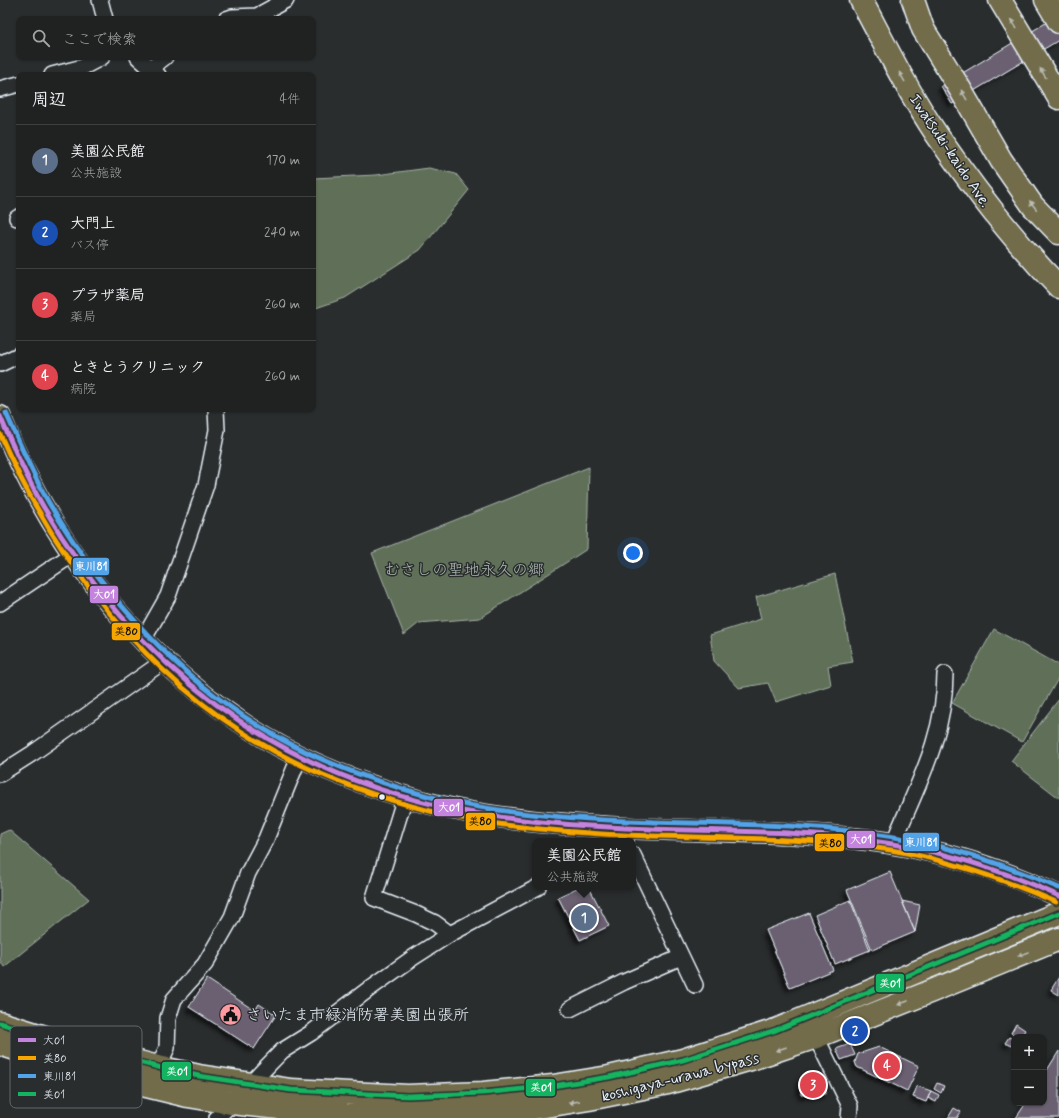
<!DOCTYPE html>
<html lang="ja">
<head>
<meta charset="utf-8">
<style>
  :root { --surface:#202222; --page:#2d2f2f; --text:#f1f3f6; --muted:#a2a4a5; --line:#3d3f40; --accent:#b45309 }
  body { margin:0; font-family:Mynerve,"Klee One",sans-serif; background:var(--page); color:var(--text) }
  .controls { position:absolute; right:12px; bottom:12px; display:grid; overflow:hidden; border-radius:8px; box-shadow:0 1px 3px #0004 }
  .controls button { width:36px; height:36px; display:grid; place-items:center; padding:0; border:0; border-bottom:1px solid var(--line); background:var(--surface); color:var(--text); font:20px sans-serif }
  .you { position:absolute; left:633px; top:553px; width:14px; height:14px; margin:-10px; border:3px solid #fff; border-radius:50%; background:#1a73e8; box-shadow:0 0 0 6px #1a73e833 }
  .badge { display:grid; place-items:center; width:26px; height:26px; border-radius:50%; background:var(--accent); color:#fff; font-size:13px; font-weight:700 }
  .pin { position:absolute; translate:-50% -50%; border:2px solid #fff; box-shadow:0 1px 4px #0006 }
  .popup { position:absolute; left:532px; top:838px; width:104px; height:52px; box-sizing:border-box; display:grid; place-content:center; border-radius:8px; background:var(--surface); filter:drop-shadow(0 1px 3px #0005); font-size:13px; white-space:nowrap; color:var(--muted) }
  .popup b { font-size:15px; color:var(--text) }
  .popup::after { content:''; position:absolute; left:50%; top:100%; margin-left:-8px; border:8px solid transparent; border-top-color:var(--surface) }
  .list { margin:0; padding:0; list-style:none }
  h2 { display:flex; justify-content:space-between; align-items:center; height:52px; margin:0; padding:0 16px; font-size:17px }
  h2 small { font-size:13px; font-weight:400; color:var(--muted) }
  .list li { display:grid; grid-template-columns:26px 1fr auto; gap:12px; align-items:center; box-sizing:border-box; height:72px; padding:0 16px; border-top:1px solid var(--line) }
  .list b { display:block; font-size:15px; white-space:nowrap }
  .list p { margin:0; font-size:13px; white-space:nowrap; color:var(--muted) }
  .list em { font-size:13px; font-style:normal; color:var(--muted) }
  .icon { flex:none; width:22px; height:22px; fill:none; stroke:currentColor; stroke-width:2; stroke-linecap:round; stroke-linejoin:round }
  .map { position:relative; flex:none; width:1059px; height:1118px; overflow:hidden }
  .search { position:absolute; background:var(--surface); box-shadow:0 1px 3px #0004; left:16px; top:16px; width:300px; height:44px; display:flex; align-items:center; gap:10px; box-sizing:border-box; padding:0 14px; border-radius:8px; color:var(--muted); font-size:15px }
  .panel { position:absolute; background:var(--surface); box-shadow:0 1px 3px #0004; left:16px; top:72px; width:300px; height:340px; border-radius:8px }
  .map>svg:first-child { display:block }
  .green { fill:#607058; stroke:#a4b0a8 }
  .building { fill:#6b6171; stroke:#e8f1f8; filter:url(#shadow) }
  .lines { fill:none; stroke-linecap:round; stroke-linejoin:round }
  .minor-casing { stroke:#e8f1f8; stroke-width:18 }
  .major-casing { stroke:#e8f1f8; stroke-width:23 }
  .highway-casing { stroke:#e8f1f8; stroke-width:25 }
  .minor { stroke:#2a2d2e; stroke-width:15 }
  .major { stroke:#726c4b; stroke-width:20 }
  .highway { stroke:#726c4b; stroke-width:22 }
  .bus-1-casing { stroke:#2a2d2e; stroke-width:8 }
  .bus-2-casing { stroke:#2a2d2e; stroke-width:8 }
  .bus-3-casing { stroke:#2a2d2e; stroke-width:8 }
  .bus-4-casing { stroke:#2a2d2e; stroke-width:8 }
  .bus-1 { stroke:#c483df; stroke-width:5 }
  .bus-2 { stroke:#f7a600; stroke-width:5 }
  .bus-3 { stroke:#53a3e8; stroke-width:5 }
  .bus-4 { stroke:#13b361; stroke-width:5 }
  .oneway { fill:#b9bcb3 }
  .bus-dot { fill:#e8f1f8; stroke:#2a2d2e; stroke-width:1.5 }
  .labels { text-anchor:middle; stroke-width:3; stroke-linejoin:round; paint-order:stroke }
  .street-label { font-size:16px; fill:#e8f1f8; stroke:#2a2d2e }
  .park-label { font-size:16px; fill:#abb7b0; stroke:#2a2d2e }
  .poi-label { font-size:16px; fill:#e8f1f8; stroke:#2a2d2e; text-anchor:start }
  .key { fill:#2a2d2e; stroke:#63686b; stroke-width:1 }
  .key-label { font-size:11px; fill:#e8f1f8 }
  .line-badge { stroke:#2a2d2e; stroke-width:1.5 }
  .badge-label { font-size:11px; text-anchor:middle; font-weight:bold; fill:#fff }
  .pale-badge-label { font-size:11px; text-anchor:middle; font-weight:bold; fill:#111 }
</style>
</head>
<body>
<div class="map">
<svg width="1059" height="1118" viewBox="0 0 1059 1118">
  <defs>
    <filter id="shadow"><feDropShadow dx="-3.5" dy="3.5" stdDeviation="2" flood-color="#0009"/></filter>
  </defs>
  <rect width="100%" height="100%" fill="#2a2d2e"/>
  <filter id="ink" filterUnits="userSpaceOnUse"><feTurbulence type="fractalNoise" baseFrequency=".025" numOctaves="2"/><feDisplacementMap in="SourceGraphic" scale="8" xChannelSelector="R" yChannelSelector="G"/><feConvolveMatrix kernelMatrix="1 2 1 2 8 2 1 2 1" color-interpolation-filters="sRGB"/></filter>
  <g filter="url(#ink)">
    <path class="green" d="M 429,168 L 456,174 L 469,190 L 420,250 L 345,298 L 313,309 L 313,178 L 376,175 Z
      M 589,467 L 587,549 L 480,618 L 419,623 L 404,635 L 372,553 Z
      M 835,574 L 853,662 L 828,666 L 831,685 L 776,702 L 768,683 L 739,688 L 714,661 L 710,635 L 761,619 L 756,597 Z
      M 994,629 L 1059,665 L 1059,677 L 1022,742 L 952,703 Z
      M 1059,699 L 1059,798 L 1011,761 Z
      M 9,830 L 89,899 L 4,967 L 0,960 L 0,834 Z"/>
    <path class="building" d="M 1059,15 L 1059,40 L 952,104 L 941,86 Z
      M 890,872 L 915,932 L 872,950 L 847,890 Z
      M 579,887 L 589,887 L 609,926 L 580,940 L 558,897 Z
      M 850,900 L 870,950 L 835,964 L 815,915 Z
      M 902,901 L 920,905 L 915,932 Z
      M 809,913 L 833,970 L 790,988 L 766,930 Z
      M 1059,977 L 1059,995 L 1051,990 Z
      M 207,979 L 255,1011 L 259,1004 L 276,1015 L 254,1049 L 189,1007 Z
      M 1016,1024 L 1025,1030 L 1021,1037 L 1017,1037 L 1011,1033 Z
      M 1009,1037 L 1014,1040 L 1011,1046 L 1005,1043 Z
      M 850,1044 L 855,1055 L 841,1060 L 836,1049 Z
      M 879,1047 L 919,1066 L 907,1091 L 857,1067 L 855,1062 L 858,1054 Z
      M 1059,1051 L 1059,1118 L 1016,1118 L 1026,1103 L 1044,1103 L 1044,1075 Z
      M 826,1077 L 826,1094 L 801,1095 L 801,1078 Z
      M 937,1083 L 944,1086 L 941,1093 L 934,1089 Z
      M 917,1086 L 931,1091 L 926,1102 L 913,1097 Z
      M 931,1091 L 939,1095 L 936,1102 L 928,1098 Z
      M 954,1108 L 961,1112 L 957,1118 L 948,1118 Z"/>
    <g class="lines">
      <defs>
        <path id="minor" d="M 100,0 L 105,19
          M 226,19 L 232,17 L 257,16 L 286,0
          M 138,57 L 158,75
          M 151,68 L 165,57
          M 52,75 L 83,67 L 102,57
          M 0,89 L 19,84
          M 17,218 L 19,217
          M 0,364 L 19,355
          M 0,603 L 73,554
          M 143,640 L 168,596 L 206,485 L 217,430 L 216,409
          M 0,774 L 33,753 L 164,661
          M 405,797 L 374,898 L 416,914 L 435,923 L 450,934
          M 623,841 L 626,840
          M 896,845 L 898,832 C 920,780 945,733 945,674
          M 633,855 L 695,985
          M 570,1009 L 624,982 L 681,957
          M 816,1037 L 850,1106 L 849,1118
          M 158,1067 L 167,1048 L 168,1018 L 174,999 L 205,964 L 232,917 L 248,873 L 266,839 L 300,755
          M 217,1118 L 282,1051 L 311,1033 L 369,989 L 414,957 L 450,934 L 538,887"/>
        <path id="major" d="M 0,416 C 47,537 131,648 239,721 C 288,755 346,779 403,796 C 474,818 550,824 625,828 C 706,832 787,830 868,840 C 934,848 999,868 1059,896"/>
        <path id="highway" d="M 861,0 C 885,45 908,92 937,135 C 974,189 1013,240 1059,287
          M 913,0 L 923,29 L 960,89 L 1001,160 L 1033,206 L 1059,233
          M 1000,0 L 1059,98
          M 1046,0 L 1059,22
          M 0,1023 L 58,1041 L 158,1067 L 199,1076 L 291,1090 L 408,1096 L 483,1093 L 553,1086 L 609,1077 L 683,1060 L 776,1030 L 1059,913
          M 0,1044 L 81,1070 L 188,1096 L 231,1103 L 346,1115 L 454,1116 L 521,1110 L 589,1099 L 668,1083 L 751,1059 L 816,1037 L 932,991 L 1059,939"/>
      </defs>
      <use href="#minor" class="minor-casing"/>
      <use href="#major" class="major-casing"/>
      <use href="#highway" class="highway-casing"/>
      <use href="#minor" class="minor"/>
      <use href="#major" class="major"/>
      <use href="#highway" class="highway"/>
      <defs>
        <path id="bus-1" d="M 0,416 C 13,447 26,477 43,506 C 136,667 274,773 458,810 C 513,821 569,825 625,828 C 714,832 804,829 893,844 C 951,853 1006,872 1059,896"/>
        <path id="bus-2" d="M 0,434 C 56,563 149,682 274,751 C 323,778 376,797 430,811 C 486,825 544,830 601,834 C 698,839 796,835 891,850 C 949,860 1003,879 1056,902"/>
        <path id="bus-3" d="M 6,413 C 20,444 32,474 49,503 C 105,598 183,685 281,739 C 328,765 379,783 431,797 C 495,813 562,818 628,821 C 716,825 806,822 894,837 C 951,846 1006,865 1059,888"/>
        <path id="bus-4" d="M 0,1023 L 58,1041 L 158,1067 L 199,1076 L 291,1090 L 408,1096 L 483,1093 L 553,1086 L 609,1077 L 683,1060 L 776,1030 L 1059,913"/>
      </defs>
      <use href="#bus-1" class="bus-1-casing"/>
      <use href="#bus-2" class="bus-2-casing"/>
      <use href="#bus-3" class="bus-3-casing"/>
      <use href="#bus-4" class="bus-4-casing"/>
      <use href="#bus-1" class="bus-1"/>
      <use href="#bus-2" class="bus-2"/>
      <use href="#bus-3" class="bus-3"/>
      <use href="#bus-4" class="bus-4"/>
    </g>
    <defs><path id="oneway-solid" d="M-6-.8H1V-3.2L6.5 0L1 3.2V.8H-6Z"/></defs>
    <g class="oneway">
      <use href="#oneway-solid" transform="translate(1014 24) rotate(-120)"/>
      <use href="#oneway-solid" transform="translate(1043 73) rotate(-122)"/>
      <use href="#oneway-solid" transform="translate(902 77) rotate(-120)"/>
      <use href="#oneway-solid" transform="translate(964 95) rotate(-120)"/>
      <use href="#oneway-solid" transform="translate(1033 205) rotate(-128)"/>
      <use href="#oneway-solid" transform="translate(1023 954) rotate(158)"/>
      <use href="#oneway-solid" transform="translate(903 1003) rotate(159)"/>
      <use href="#oneway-solid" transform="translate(781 1049) rotate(161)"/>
      <use href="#oneway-solid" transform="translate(574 1102) rotate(171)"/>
    </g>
  </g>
  <defs>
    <symbol id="civic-disc" viewBox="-11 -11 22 22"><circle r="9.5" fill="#ff9aa2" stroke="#2a2d2e"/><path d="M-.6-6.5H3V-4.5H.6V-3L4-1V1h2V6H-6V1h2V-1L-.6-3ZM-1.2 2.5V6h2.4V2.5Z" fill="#111"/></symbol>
  </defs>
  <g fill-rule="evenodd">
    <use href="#civic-disc" x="218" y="1002" width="25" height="25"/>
  </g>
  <circle class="bus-dot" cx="382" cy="797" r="3.5"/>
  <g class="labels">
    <g class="street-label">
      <text transform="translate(951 150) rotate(56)" y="6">Iwatsuki-kaido Ave.</text>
      <text transform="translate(680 1076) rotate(-14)" y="6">koshigaya-urawa bypass</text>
    </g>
    <g class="park-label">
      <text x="464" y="575">むさしの聖地永久の郷</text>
    </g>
    <g class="poi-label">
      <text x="246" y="1020">さいたま市緑消防署美園出張所</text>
    </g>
  </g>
  <rect x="10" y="1026" width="132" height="82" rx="6" class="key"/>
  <rect x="18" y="1038" width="18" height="4" fill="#c483df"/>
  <rect x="18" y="1056" width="18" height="4" fill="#f7a600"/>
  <rect x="18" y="1074" width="18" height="4" fill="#53a3e8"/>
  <rect x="18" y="1092" width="18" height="4" fill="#13b361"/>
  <g class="key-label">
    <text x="43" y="1044">大01</text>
    <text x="43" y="1062">美80</text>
    <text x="43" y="1080">東川81</text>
    <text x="43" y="1098">美01</text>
  </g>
  <g class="line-badge">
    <rect x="72" y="557" width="38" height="19" rx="4" fill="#53a3e8"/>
    <rect x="89" y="585" width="30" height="19" rx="4" fill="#c483df"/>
    <rect x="111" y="622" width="30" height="19" rx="4" fill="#f7a600"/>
    <rect x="433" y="798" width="31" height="19" rx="4" fill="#c483df"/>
    <rect x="465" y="812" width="31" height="19" rx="4" fill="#f7a600"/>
    <rect x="846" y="830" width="30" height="19" rx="4" fill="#c483df"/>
    <rect x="902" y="832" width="38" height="20" rx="4" fill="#53a3e8"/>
    <rect x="814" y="833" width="31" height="19" rx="4" fill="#f7a600"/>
    <rect x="875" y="973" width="30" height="20" rx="4" fill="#13b361"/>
    <rect x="161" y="1061" width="31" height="20" rx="4" fill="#13b361"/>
    <rect x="525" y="1078" width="31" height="19" rx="4" fill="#13b361"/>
  </g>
  <g class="badge-label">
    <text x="91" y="570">東川81</text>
    <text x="104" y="598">大01</text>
    <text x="449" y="811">大01</text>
    <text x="861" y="843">大01</text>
    <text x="921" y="846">東川81</text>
    <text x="890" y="987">美01</text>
    <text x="177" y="1075">美01</text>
    <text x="541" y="1091">美01</text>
  </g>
  <g class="pale-badge-label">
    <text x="126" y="635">美80</text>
    <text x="480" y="825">美80</text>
    <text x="830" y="847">美80</text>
  </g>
</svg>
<div class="controls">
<button>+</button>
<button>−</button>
</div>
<div class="you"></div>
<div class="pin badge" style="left:584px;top:918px;background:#5c6f8a">1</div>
<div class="popup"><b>美園公民館</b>公共施設</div>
<div class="pin badge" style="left:855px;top:1031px;background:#1a4fb4">2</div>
<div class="pin badge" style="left:813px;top:1085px;background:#e0444e">3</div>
<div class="pin badge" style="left:887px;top:1066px;background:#e0444e">4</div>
<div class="search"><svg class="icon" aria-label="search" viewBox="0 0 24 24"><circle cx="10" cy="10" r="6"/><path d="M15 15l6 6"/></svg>ここで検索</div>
<section class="panel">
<h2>周辺<small>4件</small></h2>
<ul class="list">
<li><span class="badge" style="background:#5c6f8a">1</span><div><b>美園公民館</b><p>公共施設</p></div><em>170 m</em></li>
<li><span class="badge" style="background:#1a4fb4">2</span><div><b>大門上</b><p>バス停</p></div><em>240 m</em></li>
<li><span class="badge" style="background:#e0444e">3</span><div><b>プラザ薬局</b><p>薬局</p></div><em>260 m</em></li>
<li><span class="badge" style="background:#e0444e">4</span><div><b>ときとうクリニック</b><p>病院</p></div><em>260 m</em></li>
</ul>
</section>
</div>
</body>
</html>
